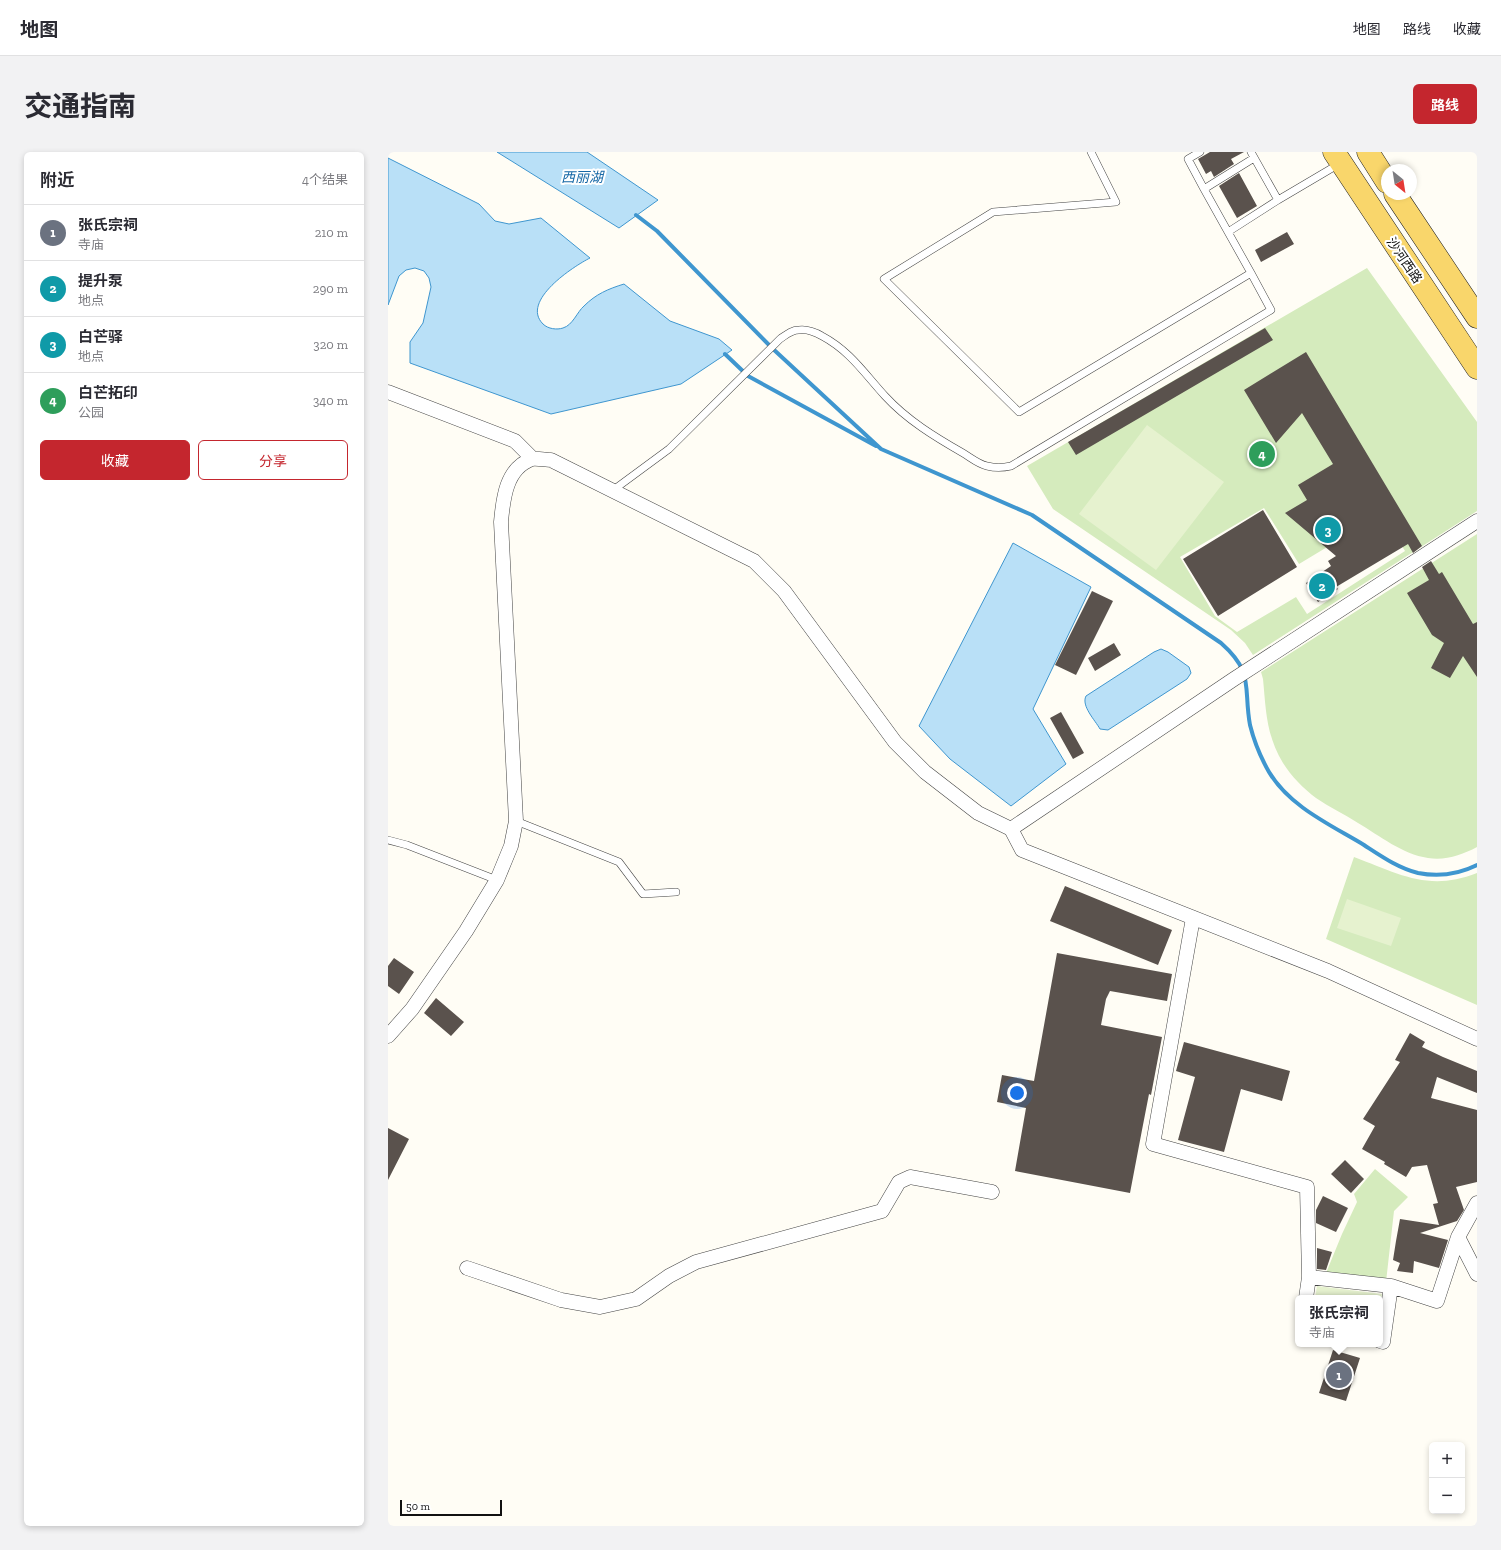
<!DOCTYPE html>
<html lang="zh">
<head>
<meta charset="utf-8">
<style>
  :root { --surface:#fff; --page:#f2f2f3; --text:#2b2b33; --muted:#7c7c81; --line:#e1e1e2; --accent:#c4262e }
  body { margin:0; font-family:"Zilla Slab","Noto Sans SC",serif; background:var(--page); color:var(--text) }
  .controls { position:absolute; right:12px; bottom:12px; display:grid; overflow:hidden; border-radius:6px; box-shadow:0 2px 6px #0003 }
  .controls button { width:36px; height:36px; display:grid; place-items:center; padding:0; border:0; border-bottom:1px solid var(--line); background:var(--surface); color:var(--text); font:20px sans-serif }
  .compass { position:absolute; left:993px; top:12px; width:36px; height:36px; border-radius:50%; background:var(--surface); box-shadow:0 2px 6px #0003; rotate:150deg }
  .scale { position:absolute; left:12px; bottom:10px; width:102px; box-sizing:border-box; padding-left:4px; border:2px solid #111; border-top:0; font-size:11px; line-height:14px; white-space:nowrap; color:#111; -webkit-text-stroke:3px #fff; paint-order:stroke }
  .you { position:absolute; left:629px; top:941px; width:14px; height:14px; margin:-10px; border:3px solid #fff; border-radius:50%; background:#1a73e8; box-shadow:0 0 0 6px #1a73e833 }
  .badge { display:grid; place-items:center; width:26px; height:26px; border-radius:50%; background:var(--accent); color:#fff; font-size:13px; font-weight:700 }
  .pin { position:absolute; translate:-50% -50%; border:2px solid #fff; box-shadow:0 1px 4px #0006 }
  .popup { position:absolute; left:907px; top:1143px; width:88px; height:52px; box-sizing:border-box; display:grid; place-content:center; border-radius:6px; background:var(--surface); filter:drop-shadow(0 1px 3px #0005); font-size:13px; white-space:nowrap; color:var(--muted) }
  .popup b { font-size:15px; color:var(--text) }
  .popup::after { content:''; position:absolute; left:50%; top:100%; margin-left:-8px; border:8px solid transparent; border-top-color:var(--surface) }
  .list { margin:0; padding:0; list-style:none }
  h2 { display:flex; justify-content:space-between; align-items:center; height:52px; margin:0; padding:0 16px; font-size:17px }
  h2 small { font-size:13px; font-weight:400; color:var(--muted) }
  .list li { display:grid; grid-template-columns:26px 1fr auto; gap:12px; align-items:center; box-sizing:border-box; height:56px; padding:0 16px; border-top:1px solid var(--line) }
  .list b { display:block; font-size:15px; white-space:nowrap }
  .list p { margin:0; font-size:13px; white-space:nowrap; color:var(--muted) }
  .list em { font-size:13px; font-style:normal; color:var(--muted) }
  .actions { display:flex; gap:8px; padding:12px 16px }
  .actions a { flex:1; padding:9px 0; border:1px solid var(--accent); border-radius:6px; text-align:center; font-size:14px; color:var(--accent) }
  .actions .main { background:var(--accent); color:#fff }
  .map { position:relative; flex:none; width:1089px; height:1374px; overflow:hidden; border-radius:6px }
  header { display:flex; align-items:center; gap:24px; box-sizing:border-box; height:56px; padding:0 20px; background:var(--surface); border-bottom:1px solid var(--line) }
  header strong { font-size:19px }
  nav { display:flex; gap:22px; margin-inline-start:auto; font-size:14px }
  .intro { display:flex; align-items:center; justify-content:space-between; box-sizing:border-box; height:96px; padding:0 24px }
  h1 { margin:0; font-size:28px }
  .button { padding:10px 18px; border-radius:6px; background:var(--accent); color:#fff; font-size:14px; font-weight:700 }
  main { display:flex; gap:24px; padding:0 24px }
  aside { flex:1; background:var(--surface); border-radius:6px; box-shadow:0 2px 6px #0003 }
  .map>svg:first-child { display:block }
  .green { fill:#d5ebbd; fill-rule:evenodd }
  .pitch { fill:#e6f2cf }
  .water { fill:#b9e0f7; stroke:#3f96cf }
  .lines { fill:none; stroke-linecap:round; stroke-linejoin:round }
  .stream { stroke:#3f96cf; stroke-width:4 }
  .building { fill:#5a524d }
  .lane-casing { stroke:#444; stroke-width:8 }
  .street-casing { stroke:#444; stroke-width:15 }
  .primary-casing { stroke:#222; stroke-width:23 }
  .lane { stroke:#fff; stroke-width:7 }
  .street { stroke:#fff; stroke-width:14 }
  .primary { stroke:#f9d66b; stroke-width:22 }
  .labels { text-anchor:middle; stroke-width:4; stroke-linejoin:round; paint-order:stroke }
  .street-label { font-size:13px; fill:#111; stroke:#fff }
  .water-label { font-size:14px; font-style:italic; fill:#1768a6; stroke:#fff }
</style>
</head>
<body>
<header>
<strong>地图</strong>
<nav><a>地图</a><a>路线</a><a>收藏</a></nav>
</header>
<div class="intro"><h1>交通指南</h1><a class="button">路线</a></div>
<main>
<aside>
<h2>附近<small>4个结果</small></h2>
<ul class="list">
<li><span class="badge" style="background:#6b7280">1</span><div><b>张氏宗祠</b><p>寺庙</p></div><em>210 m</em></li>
<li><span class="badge" style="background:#0f9aa8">2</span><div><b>提升泵</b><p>地点</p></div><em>290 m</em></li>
<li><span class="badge" style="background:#0f9aa8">3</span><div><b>白芒驿</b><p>地点</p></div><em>320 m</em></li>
<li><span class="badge" style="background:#2e9e5b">4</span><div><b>白芒拓印</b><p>公园</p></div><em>340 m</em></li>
</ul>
<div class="actions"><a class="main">收藏</a><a>分享</a></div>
</aside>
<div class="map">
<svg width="1089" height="1374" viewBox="0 0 1089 1374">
  <rect width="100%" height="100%" fill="#fffdf5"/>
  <path class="green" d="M 979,116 L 1089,270 L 1089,359 L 865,503 L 857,491 L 843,478 L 665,357 L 639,314 ZM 876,356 L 911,412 L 994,362 L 1017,399 L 919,462 L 908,445 L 849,480 L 827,464 L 792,405 Z
    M 1089,382 L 1089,695 C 1074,703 1057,709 1040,706 C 1014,702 992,684 970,671 C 956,662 941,655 928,646 C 916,637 903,624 895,611 C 878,583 878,558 875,527 L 873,520 Z
    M 966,705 C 1011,722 1041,740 1089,721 L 1089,853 L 938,787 Z
    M 987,1017 L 1020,1045 L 1006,1059 L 998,1130 L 938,1121 L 954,1082 L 969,1050 L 966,1042 Z"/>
  <path class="pitch" d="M 759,273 L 836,330 L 768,418 L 691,362 Z
    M 959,747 L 1013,766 L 1003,794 L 949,776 Z
    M 929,1134 L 994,1142 L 992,1158 L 992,1146 L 927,1146 Z"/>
  <path class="water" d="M 109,0 L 199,0 L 270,48 L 231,76 Z
    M 0,6 L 91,52 L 107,69 L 121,72 L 153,66 L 202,106 C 186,114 132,149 155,172 C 160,177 169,178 175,176 C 185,173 189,160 196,154 C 208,142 220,137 236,132 L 282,169 L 331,187 L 344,198 L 293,232 L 163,262 L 22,211 L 22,190 L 35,171 L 43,135 L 41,126 L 36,119 L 27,116 L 18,118 L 11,124 L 0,153 Z
    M 625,391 L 703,435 L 645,557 L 678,612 L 623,654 L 562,607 L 531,574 Z
    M 773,497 L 780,500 L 801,515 L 803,521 L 799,527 L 720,578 L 712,577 C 707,568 693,554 698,544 L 766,500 Z"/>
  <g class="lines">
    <path class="stream" d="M 248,63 L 269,79 L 384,196 L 493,297 L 644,363 L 833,491 C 867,521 855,535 862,573 C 866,589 873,606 881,620 C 902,655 943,673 976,693 C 993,704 1010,716 1030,721 C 1050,725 1071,722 1089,713
      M 337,202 L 360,224 L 488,294"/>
  </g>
  <path class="building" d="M 822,0 L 856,0 L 843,7 L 846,12 L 826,25 L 823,19 L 818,22 L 810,7 Z
    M 851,21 L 869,54 L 849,66 L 831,34 Z
    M 899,80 L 906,92 L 873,110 L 867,98 Z
    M 877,176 L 885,188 L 688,303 L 680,290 Z
    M 918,200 L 1034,394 L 1025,401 L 1020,392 L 948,435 L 950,437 L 930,450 L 918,431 L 943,414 L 940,409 L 948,404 L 897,361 L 919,348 L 910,333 L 945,312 L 914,261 L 888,291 L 856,238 Z
    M 875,358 L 909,415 L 830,464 L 795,407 Z
    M 1043,409 L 1051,422 L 1054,420 L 1085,472 L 1089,470 L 1089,525 L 1075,504 L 1062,526 L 1043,516 L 1056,491 L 1044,483 L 1019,441 L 1041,428 L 1034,415 Z
    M 704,439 L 725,449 L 688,523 L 667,513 Z
    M 726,491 L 733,503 L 707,519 L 700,506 Z
    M 673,560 L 696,601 L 685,607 L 662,566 Z
    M 677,734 L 784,778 L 770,813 L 662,769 Z
    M 669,801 L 784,822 L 779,849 L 722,839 L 718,847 L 713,873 L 774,885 L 763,943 L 761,942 L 754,978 L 742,1041 L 627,1019 L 638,956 L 609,950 L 614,923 L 646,929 Z
    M 6,806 L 26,820 L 11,842 L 0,834 L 0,814 Z
    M 48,846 L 76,870 L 63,884 L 36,861 Z
    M 1022,881 L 1037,890 L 1034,895 L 1055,905 L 1089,919 L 1089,941 L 1049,925 L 1043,946 L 1089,958 L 1089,1030 L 1068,1035 L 1076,1058 L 1069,1069 L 1032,1081 L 1060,1088 L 1051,1116 L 1026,1109 L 1025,1121 L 1009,1119 L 1012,1111 L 1005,1108 L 1008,1089 L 1012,1067 L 1051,1073 L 1045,1052 L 1050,1051 L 1039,1013 L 1024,1015 L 1018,1025 L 996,1012 L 997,1010 L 974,997 L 987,974 L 975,967 L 1012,910 L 1007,908 Z
    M 796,890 L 902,919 L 894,949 L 853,937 L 836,1000 L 790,988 L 807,925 L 788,919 Z
    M 0,976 L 21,987 L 0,1028 Z
    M 957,1008 L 976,1027 L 963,1041 L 943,1022 Z
    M 935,1044 L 960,1056 L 948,1080 L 928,1071 L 928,1058 Z
    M 929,1096 L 944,1100 L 938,1118 L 929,1117 Z
    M 945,1198 L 972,1206 L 958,1249 L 931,1241 Z"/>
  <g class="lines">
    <defs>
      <path id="lane" d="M 703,0 L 728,50 L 605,60 L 496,127 L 631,260 L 863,121 L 840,80 L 890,48 L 951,12
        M 812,0 L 800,7 L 816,37
        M 863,0 L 890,48
        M 840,80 L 816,37 L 866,6
        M 224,339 L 281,297 L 392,187 C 398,183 403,178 411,178 C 419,177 427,180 434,184 C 462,199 476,221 497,244 C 519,268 547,285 575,301 C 582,305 590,312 599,314 C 607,316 614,316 623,314 L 883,158 L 863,121
        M 128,669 L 231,710 L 255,742 L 288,740
        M 0,688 L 19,693 L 109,728"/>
      <path id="street" d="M 0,240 L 127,289 L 145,307
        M 623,677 L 846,527 L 1089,369
        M 805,766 L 765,992 L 919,1035 L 921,1125 L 918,1146
        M 0,884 L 24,857 L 78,779 L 109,728 L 123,694 L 128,669 L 113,370 C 115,347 118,316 144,307 C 149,306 158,308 163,308 L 366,409 L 396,439 L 507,590 L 537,620 L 590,661 L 623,677 L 634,698 L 940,819 L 1089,887
        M 1070,1085 L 1089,1122
        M 79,1116 L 173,1148 L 212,1155 L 248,1147 L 281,1124 L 308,1110 L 494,1059 L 511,1030 L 522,1025 L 604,1040
        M 921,1125 L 1003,1134 L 1049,1149 L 1070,1085 L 1089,1051
        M 992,1189 L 995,1190 L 1003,1134"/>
      <path id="primary" d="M 946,0 L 1089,216
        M 980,0 L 999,30
        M 1007,42 L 1089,165"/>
    </defs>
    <use href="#lane" class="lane-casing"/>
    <use href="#street" class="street-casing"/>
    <use href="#primary" class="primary-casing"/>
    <use href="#lane" class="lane"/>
    <use href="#street" class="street"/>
    <use href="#primary" class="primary"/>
  </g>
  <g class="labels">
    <g class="street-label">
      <text transform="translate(1017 108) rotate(56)" y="5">沙河西路</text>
    </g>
    <g class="water-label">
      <text x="194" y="30">西丽湖</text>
    </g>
  </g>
</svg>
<div class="controls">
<button>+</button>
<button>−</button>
</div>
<svg class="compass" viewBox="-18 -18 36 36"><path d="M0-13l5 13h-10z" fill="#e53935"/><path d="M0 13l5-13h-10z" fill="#7c7c81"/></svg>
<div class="scale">50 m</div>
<div class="you"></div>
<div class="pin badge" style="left:951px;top:1223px;background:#6b7280">1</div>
<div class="popup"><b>张氏宗祠</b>寺庙</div>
<div class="pin badge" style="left:934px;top:434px;background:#0f9aa8">2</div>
<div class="pin badge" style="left:940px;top:378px;background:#0f9aa8">3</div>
<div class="pin badge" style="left:874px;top:302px;background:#2e9e5b">4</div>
</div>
</main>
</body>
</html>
